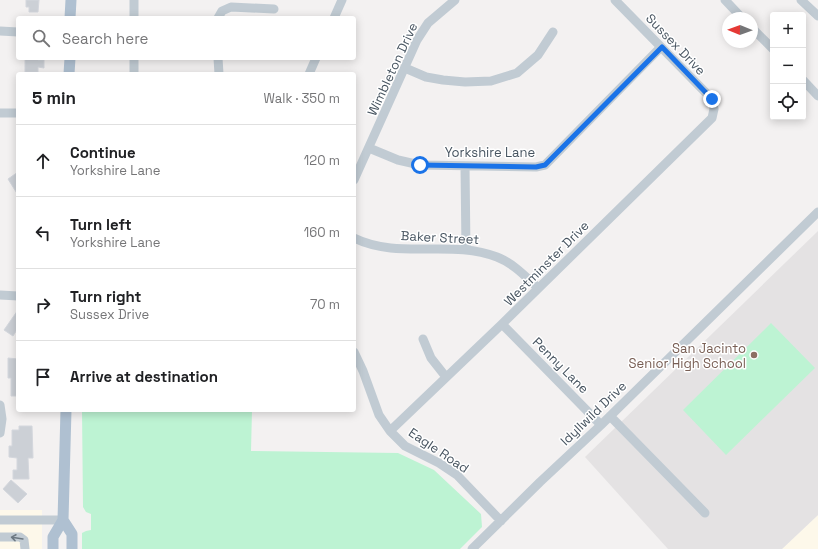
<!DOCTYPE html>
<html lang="en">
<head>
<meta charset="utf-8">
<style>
  :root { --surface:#fff; --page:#f2f2f2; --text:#202124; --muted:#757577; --line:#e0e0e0 }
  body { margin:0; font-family:"Space Grotesk",sans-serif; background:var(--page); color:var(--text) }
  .controls { position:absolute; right:12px; top:12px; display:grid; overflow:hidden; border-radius:4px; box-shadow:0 2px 10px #0003 }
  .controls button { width:36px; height:36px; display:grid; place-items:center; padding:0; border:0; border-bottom:1px solid var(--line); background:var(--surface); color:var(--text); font:20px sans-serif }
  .compass { position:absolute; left:722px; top:12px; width:36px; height:36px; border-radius:50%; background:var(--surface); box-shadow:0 2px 10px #0003; rotate:271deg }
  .stop { position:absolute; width:12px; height:12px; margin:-9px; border:3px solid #1a73e8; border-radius:50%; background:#fff }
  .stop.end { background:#1a73e8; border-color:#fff; box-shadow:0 1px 4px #0008 }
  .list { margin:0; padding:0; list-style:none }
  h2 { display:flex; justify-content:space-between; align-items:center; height:52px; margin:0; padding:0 16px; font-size:17px }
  h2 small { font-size:13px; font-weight:400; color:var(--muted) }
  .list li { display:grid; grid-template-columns:26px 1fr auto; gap:12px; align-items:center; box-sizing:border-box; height:72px; padding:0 16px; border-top:1px solid var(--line) }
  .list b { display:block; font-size:15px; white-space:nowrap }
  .list p { margin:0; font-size:13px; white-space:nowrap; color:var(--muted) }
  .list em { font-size:13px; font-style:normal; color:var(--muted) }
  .icon { flex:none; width:22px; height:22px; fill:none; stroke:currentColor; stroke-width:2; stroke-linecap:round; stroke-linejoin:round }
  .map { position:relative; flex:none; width:818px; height:549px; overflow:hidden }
  .search { position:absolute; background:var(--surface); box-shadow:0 2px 10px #0003; left:16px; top:16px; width:340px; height:44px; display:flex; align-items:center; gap:10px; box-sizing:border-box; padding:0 14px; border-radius:4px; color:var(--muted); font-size:15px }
  .panel { position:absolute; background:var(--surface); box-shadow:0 2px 10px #0003; left:16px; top:72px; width:340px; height:340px; border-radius:4px }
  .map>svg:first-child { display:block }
  .commercial { fill:#fdf8ea }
  .education { fill:#e4e2e3 }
  .green { fill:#bdf3d3 }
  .building { fill:#ccd0d6; stroke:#d4d7dd }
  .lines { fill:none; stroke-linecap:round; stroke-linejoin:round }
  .minor { stroke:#c1cbd3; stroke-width:9 }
  .major { stroke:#afc0d1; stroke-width:11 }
  .oneway { stroke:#6c7882 }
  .route { stroke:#1a73e8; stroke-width:5 }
  .education-dot { fill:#8d6e63; stroke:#fff; stroke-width:1.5 }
  .labels { text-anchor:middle; stroke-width:3; stroke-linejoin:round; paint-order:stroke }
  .street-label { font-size:13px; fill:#475460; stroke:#fff }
  .education-label { font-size:13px; fill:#785e54; stroke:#fff; text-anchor:end }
</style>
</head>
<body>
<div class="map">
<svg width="818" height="549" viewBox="0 0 818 549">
  <rect width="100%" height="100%" fill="#f3f1f1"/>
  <path class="commercial" d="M 0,510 L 42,510 L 42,549 L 0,549 Z
    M 818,515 L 818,549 L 782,549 Z"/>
  <path class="education" d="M 818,231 L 818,515 L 782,549 L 668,549 L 585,457 Z"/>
  <path class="green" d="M 771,323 L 815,368 L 726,455 L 683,410 Z
    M 82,410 L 252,410 L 251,451 L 398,453 L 434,470 L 481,514 L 482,527 L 460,549 L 82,549 L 82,533 L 86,531 L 91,530 L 91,514 L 86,512 L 83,507 Z"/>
  <path class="building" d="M 26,0 L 39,0 L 38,12 L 29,12 L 29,7 L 26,7 Z
    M 25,58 L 38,58 L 38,60 L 44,60 L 44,68 L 38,67 L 38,72 L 25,72 Z
    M 18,172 L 18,195 L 8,179 Z
    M 18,310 L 18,328 L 13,336 L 4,330 Z
    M 8,358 L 18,359 L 18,396 L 11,396 L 11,378 L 8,378 Z
    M 19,426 L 32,426 L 33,458 L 28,458 L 29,479 L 13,479 L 13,470 L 17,470 L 17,458 L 9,457 L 9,446 L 12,446 L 12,430 L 19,430 Z
    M 11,480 L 27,494 L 18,503 L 3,489 Z"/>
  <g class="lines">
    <path class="minor" d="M 725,0 L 742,18
      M 801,0 L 818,16
      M 134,18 L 134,0
      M 218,18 L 222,11 L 231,7 L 274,9
      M 334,18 L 342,0
      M 752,28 L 773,49
      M 0,31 L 18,32
      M 218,58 L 219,74
      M 405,68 L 426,77 L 443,80 L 465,82 L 491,81 L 517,73 L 538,55 L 553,32
      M 134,74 L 134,58
      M 309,74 L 316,58
      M 803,80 L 818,96
      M 0,113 L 18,113
      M 369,148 L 398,160 L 420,165 L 536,167 L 545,165 L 661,47
      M 465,166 L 466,250
      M 354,180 L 417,40 L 428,23 L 455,0
      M 354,238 C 399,260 451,239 497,257 C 513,263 526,277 538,288
      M 0,295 L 18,296
      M 502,324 L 601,425
      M 423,339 L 431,358 L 446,377
      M 354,352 L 363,371 L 379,415 L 390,431 L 405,446 L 439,463 L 457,475 L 501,521
      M 0,405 L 2,419 L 0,433
      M 610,416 L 705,513
      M 390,431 L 502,324 L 712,118 L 714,109 L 712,99 L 615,0
      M 0,520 L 63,520
      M 0,537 L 20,537 L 24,540 L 25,549
      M 472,549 L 540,482 L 601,425 L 818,212"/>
    <path class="major" d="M 70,18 L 71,0
      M 69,74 L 70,58
      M 63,520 L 72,534 L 72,549
      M 53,549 L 53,537 L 63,520 L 66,410"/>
  </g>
  <defs><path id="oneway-shaft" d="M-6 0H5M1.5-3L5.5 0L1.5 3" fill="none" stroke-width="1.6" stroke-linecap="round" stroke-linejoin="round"/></defs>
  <use class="oneway" href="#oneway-shaft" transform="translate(17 538) rotate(-171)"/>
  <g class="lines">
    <path class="route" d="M 420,165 L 536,167 L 545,165 L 662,47 L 712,99"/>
  </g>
  <circle class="education-dot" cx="754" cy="355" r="4"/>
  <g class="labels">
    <g class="street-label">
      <text transform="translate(676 44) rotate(46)" y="5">Sussex Drive</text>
      <text transform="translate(392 69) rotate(-65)" y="5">Wimbleton Drive</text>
      <text x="490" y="157">Yorkshire Lane</text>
      <text transform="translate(440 237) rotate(3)" y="5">Baker Street</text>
      <text transform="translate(546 263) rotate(-45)" y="5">Westminster Drive</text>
      <text transform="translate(561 365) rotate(45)" y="5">Penny Lane</text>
      <text transform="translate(593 413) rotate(-44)" y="5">Idyllwild Drive</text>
      <text transform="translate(439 450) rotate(34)" y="5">Eagle Road</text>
    </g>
    <g class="education-label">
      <text x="746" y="353">San Jacinto<tspan x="746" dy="15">Senior High School</tspan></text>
    </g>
  </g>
</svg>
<div class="controls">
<button>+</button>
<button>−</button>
<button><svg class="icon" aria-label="locate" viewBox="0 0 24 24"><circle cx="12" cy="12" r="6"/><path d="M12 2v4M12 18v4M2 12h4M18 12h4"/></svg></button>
</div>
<svg class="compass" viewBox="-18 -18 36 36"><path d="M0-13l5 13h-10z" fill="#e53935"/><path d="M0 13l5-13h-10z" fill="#757577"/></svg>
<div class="stop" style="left:420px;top:165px"></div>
<div class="stop end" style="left:712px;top:99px"></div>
<div class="search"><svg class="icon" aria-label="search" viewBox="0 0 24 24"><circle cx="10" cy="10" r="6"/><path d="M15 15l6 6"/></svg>Search here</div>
<section class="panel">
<h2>5 min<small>Walk · 350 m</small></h2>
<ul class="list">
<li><svg class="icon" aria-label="ahead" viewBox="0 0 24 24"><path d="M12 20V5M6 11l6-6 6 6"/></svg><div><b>Continue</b><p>Yorkshire Lane</p></div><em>120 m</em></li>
<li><svg class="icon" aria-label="left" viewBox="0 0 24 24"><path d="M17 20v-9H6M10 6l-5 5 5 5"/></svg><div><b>Turn left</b><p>Yorkshire Lane</p></div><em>160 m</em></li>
<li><svg class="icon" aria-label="right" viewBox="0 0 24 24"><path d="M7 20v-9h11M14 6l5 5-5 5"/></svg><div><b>Turn right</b><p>Sussex Drive</p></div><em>70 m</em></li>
<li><svg class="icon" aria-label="arrive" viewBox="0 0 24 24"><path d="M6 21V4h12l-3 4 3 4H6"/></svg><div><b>Arrive at destination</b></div></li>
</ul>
</section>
</div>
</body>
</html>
